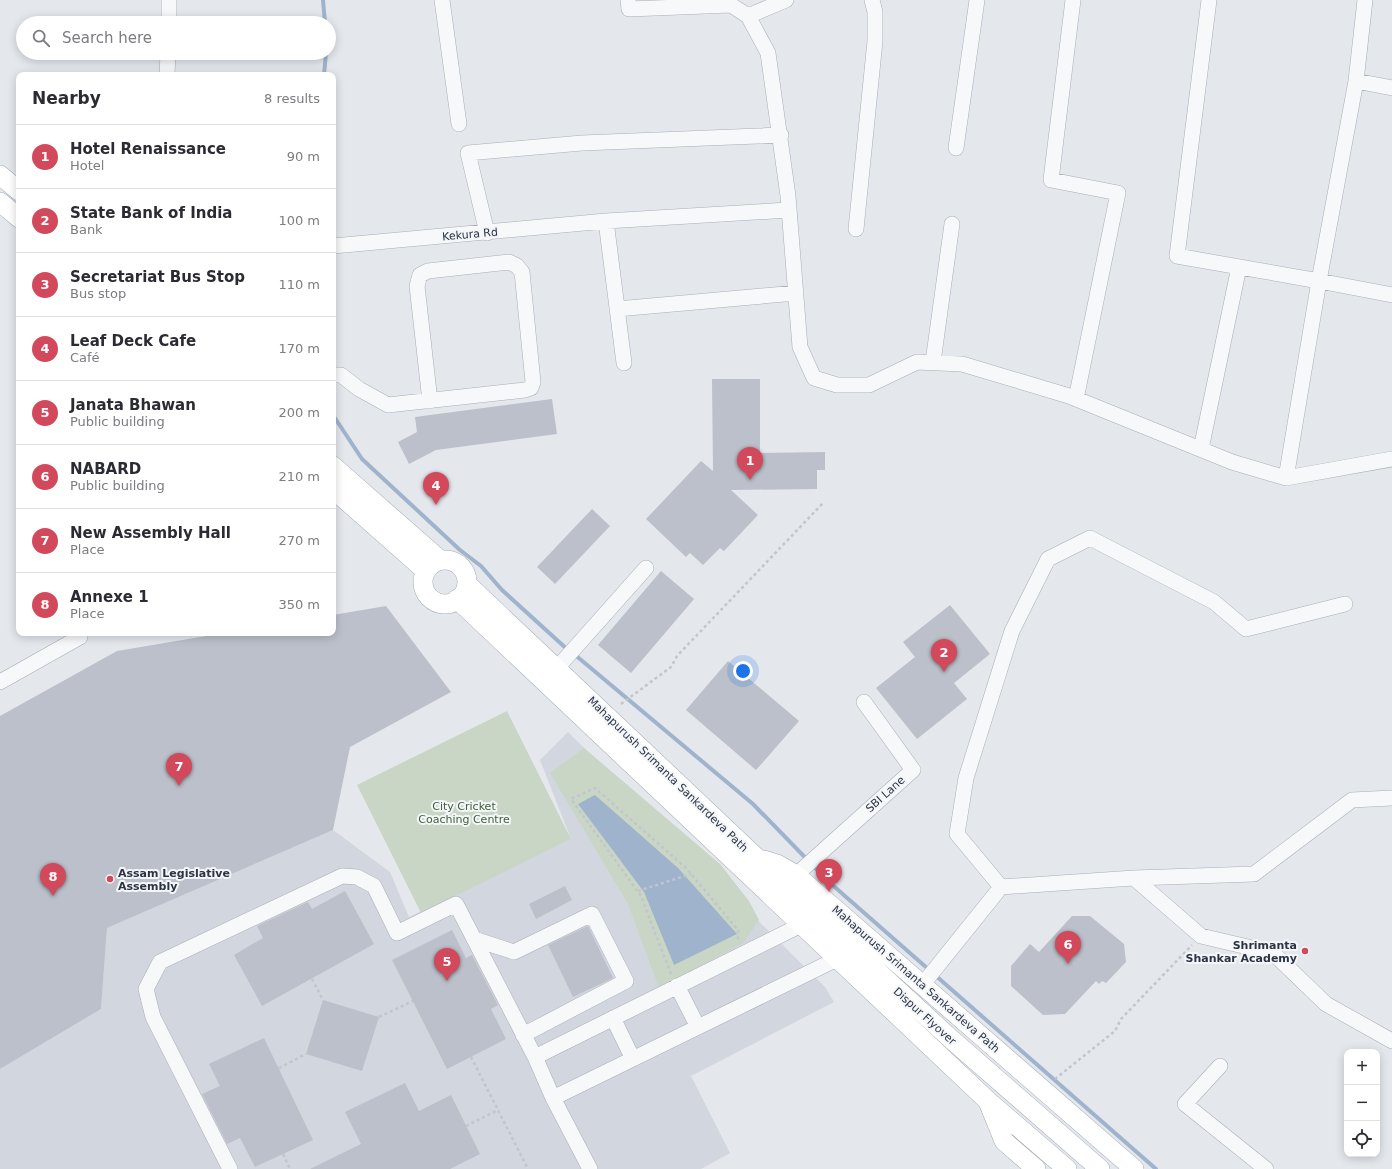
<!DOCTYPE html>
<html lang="en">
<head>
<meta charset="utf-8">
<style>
  :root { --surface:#fff; --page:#f7f7f7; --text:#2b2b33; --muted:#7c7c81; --line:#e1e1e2; --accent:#d1495b }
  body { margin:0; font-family:"DejaVu Sans",sans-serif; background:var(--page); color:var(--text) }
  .controls { position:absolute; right:12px; bottom:12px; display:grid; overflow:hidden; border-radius:8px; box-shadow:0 2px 10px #0003 }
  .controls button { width:36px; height:36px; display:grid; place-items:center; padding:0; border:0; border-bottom:1px solid var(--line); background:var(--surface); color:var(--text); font:20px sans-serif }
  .you { position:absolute; left:743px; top:671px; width:14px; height:14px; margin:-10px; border:3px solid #fff; border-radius:50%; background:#1a73e8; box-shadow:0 0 0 6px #1a73e833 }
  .badge { display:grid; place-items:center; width:26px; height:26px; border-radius:50%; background:var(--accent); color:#fff; font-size:13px; font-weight:700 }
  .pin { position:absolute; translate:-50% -33px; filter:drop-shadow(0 1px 2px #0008) }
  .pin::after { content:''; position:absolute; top:21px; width:14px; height:12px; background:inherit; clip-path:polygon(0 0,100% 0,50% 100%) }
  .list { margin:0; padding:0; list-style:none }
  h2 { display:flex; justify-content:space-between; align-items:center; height:52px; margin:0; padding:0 16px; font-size:17px }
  h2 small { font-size:13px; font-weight:400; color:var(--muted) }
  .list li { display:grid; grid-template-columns:26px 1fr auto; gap:12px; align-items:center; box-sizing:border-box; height:64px; padding:0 16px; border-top:1px solid var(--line) }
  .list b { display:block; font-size:15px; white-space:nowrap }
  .list p { margin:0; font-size:13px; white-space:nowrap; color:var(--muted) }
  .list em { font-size:13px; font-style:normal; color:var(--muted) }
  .icon { flex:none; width:22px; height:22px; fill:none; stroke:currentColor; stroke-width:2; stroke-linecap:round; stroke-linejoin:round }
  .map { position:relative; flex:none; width:1392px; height:1169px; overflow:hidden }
  .search { position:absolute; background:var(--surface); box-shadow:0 2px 10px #0003; left:16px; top:16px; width:320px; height:44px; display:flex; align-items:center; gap:10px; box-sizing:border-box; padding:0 14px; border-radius:22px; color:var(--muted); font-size:15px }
  .panel { position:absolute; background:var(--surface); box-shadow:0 2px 10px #0003; left:16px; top:72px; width:320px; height:564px; border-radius:8px }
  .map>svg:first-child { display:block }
  .built { fill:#d2d6de }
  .green { fill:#c9d6c5 }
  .water { fill:#9fb4cc }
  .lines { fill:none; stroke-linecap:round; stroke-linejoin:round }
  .stream { stroke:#9fb4cc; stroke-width:4 }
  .building { fill:#bbc0ca }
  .minor-casing { stroke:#a9aeb7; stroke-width:16 }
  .major-casing { stroke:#a3abb8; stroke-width:20 }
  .path { stroke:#c2c5cb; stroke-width:2.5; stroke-dasharray:3 3; stroke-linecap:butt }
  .minor { stroke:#f7f8fa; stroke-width:15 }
  .major { stroke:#fff; stroke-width:19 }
  .poi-dot { fill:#d1495b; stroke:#f4f6f9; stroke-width:1.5 }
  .labels { text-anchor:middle; stroke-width:4; stroke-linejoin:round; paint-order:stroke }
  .street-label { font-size:11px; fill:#2b3445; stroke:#f4f6f9 }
  .park-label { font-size:11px; fill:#3f6138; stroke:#f4f6f9 }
  .poi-label { font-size:11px; font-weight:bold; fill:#2b3445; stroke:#f4f6f9; text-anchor:start }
</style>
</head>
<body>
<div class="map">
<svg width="1392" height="1169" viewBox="0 0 1392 1169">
  <rect width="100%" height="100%" fill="#e4e7ec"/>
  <path class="built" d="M 568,732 L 825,987 L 834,1002 L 691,1076 L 730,1153 L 701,1169 L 0,1169 L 0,1069 L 101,1009 L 107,928 L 333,830 L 390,872 L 409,917 L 571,839 L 540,760 Z"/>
  <path class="green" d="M 507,711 L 571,839 L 421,913 L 357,785 Z
    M 584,748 L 720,864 L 749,901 L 759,920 L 743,943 L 659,988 L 628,904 L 550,773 Z"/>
  <path class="water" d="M 595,795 L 678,868 L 737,934 L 674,965 L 644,892 L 578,804 Z"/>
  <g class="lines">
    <path class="stream" d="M 323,0 L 325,23
      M 324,75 L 326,53
      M 333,415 L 362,459 L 460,550 L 481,566 L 502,590 L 568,650
      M 574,654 L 753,804 L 829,882 L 1156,1169"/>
  </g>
  <path class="building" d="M 712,379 L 760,379 L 760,453 L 825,452 L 825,470 L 817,470 L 817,489 L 731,490 L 758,515 L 724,551 L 720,548 L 703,565 L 690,553 L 686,557 L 646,519 L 701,461 L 713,471 Z
    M 552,399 L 557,434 L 436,450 L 409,464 L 398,442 L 417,432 L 415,417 Z
    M 592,509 L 610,526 L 555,584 L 537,567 Z
    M 661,571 L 694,599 L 631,673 L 598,645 Z
    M 950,605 L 990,654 L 954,683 L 967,699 L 917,739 L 876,688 L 915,657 L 903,642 Z
    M 386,606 L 451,692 L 350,747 L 333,830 L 107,928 L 101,1009 L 0,1069 L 0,716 L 117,651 L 224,633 L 333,633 L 333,615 Z
    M 728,661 L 799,721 L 756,770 L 686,710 Z
    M 565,886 L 572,900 L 536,919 L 529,904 Z
    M 345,891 L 374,944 L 262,1006 L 234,955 L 263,938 L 257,926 L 308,902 L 312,909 Z
    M 1072,916 L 1090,916 L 1124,944 L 1126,962 L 1106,983 L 1102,981 L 1099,984 L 1096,981 L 1065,1014 L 1043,1015 L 1011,986 L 1011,966 L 1030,944 L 1039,952 Z
    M 588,926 L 613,978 L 573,997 L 548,945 Z
    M 452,930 L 466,958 L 472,955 L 498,1005 L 491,1009 L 506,1039 L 447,1069 L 392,960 Z
    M 323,1000 L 379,1017 L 362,1071 L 306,1054 Z
    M 264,1038 L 313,1140 L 255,1167 L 240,1138 L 227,1144 L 202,1094 L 220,1086 L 209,1064 Z
    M 405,1083 L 419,1111 L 451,1095 L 480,1154 L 450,1169 L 310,1169 L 361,1144 L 345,1112 Z"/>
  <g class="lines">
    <defs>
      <path id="minor" d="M 442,0 L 459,124
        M 628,0 L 629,9 L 731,5 L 748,16 L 768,53 L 788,196 L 800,347 L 814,378 L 837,385 L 869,385 L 917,362 L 962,364 L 1069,396 L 1232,462 L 1286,478 L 1392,459
        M 1073,0 L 1051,180 L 1118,193 L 1076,399
        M 1209,0 L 1177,256 L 1319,281 L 1286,478
        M 1365,0 L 1356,81 L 1319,281 L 1392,295
        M 748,16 L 786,0
        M 169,23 L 169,0
        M 167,75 L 168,53
        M 1356,81 L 1392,88
        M 956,148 L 977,0
        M 856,229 L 875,41 L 875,12 L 872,0
        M 487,233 L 468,153 L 582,143 L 781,135
        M 333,246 L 606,221
        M 617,309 L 796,293
        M 933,362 L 952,224
        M 624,363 L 606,221 L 789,210
        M 333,375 L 341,375 L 359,389 L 388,405 L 525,390 L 531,388 L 533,382 L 522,272 L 517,266 L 509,262 L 428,271 L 420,275 L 417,286 L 430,401
        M 1201,449 L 1239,267
        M 557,668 L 646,568
        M 0,682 L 80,637 L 78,633
        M 796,875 L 913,770 L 864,702
        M 1134,878 L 1254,874 L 1352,800 L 1392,798
        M 1001,887 L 957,834 L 966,778 L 1012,631 L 1048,559 L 1090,538 L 1214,602 L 1246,629 L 1345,604
        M 801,925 L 535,1057 L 553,1098 L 837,959
        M 474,939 L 514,952 L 592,914 L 626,981 L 523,1035
        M 923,984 L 1001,887 L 1134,878 L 1201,936 L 1273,953 L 1326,1004 L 1392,1041
        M 677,986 L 698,1027
        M 613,1018 L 633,1059
        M 1220,1066 L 1185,1104 L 1266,1169
        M 553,1098 L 590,1169
        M 230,1169 L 153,1017 L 146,989 L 160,962 L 342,876 L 357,877 L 374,886 L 397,933 L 456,904 L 535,1057"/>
      <path id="major" d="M 0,175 L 19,191
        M 0,202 L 19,218
        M 333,466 L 440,560
        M 333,489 L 426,571
        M423 582a22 22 0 1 1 44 0a22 22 0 1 1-44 0Z
        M 467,584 L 850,946 L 951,1039 L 1100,1169
        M 457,599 L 988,1101 L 1067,1169
        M 764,860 L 777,864 L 796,875 L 1134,1169
        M 989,1104 L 1004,1141 L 1036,1169"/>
    </defs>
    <use href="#minor" class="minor-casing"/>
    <use href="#major" class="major-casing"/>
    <path class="path" d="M 621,704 L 671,667 L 677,656 L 824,502
      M 638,891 L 691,874
      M 671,974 L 641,896 L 571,799 L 595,788 L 686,868 L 738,930 L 738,941
      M 312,979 L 323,1000
      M 379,1017 L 413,1001
      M 471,1057 L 528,1169
      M 279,1068 L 306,1054
      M 1055,1079 L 1115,1031 L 1121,1019 L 1192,945
      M 466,1126 L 498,1110
      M 283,1154 L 290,1169"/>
    <use href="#minor" class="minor"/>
    <use href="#major" class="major"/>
  </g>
  <g class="poi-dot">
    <circle cx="110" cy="879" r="4"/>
    <circle cx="1305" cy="951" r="4"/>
  </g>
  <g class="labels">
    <g class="street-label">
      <text transform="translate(470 234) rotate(-5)" y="4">Kekura Rd</text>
      <text transform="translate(668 774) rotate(44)" y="4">Mahapurush Srimanta Sankardeva Path</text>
      <text transform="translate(885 794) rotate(-42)" y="4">SBI Lane</text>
      <text transform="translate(916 979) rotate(41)" y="4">Mahapurush Srimanta Sankardeva Path</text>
      <text transform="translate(925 1016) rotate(42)" y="4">Dispur Flyover</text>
    </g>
    <g class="park-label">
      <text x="464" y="810">City Cricket<tspan x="464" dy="13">Coaching Centre</tspan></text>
    </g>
    <g class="poi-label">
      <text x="118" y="877">Assam Legislative<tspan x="118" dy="13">Assembly</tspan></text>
      <text x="1297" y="949" text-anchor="end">Shrimanta<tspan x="1297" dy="13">Shankar Academy</tspan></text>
    </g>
  </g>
</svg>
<div class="controls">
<button>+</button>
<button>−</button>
<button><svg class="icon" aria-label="locate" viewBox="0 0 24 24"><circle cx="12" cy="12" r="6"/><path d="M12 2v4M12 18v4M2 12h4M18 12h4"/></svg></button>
</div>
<div class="you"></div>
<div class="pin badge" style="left:750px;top:480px">1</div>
<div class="pin badge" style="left:944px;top:672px">2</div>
<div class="pin badge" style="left:829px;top:892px">3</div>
<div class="pin badge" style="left:436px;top:505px">4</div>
<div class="pin badge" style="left:447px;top:981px">5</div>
<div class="pin badge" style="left:1068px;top:964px">6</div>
<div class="pin badge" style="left:179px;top:786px">7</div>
<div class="pin badge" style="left:53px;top:896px">8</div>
<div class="search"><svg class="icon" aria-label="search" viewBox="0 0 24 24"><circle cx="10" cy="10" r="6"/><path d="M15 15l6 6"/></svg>Search here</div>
<section class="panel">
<h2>Nearby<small>8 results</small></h2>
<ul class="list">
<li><span class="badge">1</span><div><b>Hotel Renaissance</b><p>Hotel</p></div><em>90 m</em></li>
<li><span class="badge">2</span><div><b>State Bank of India</b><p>Bank</p></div><em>100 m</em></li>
<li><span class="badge">3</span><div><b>Secretariat Bus Stop</b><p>Bus stop</p></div><em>110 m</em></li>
<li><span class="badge">4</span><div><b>Leaf Deck Cafe</b><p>Café</p></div><em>170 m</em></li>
<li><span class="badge">5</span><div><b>Janata Bhawan</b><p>Public building</p></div><em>200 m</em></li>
<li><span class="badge">6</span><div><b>NABARD</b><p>Public building</p></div><em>210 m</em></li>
<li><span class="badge">7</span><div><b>New Assembly Hall</b><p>Place</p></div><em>270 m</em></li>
<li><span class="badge">8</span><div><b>Annexe 1</b><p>Place</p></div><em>350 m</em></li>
</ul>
</section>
</div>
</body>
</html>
